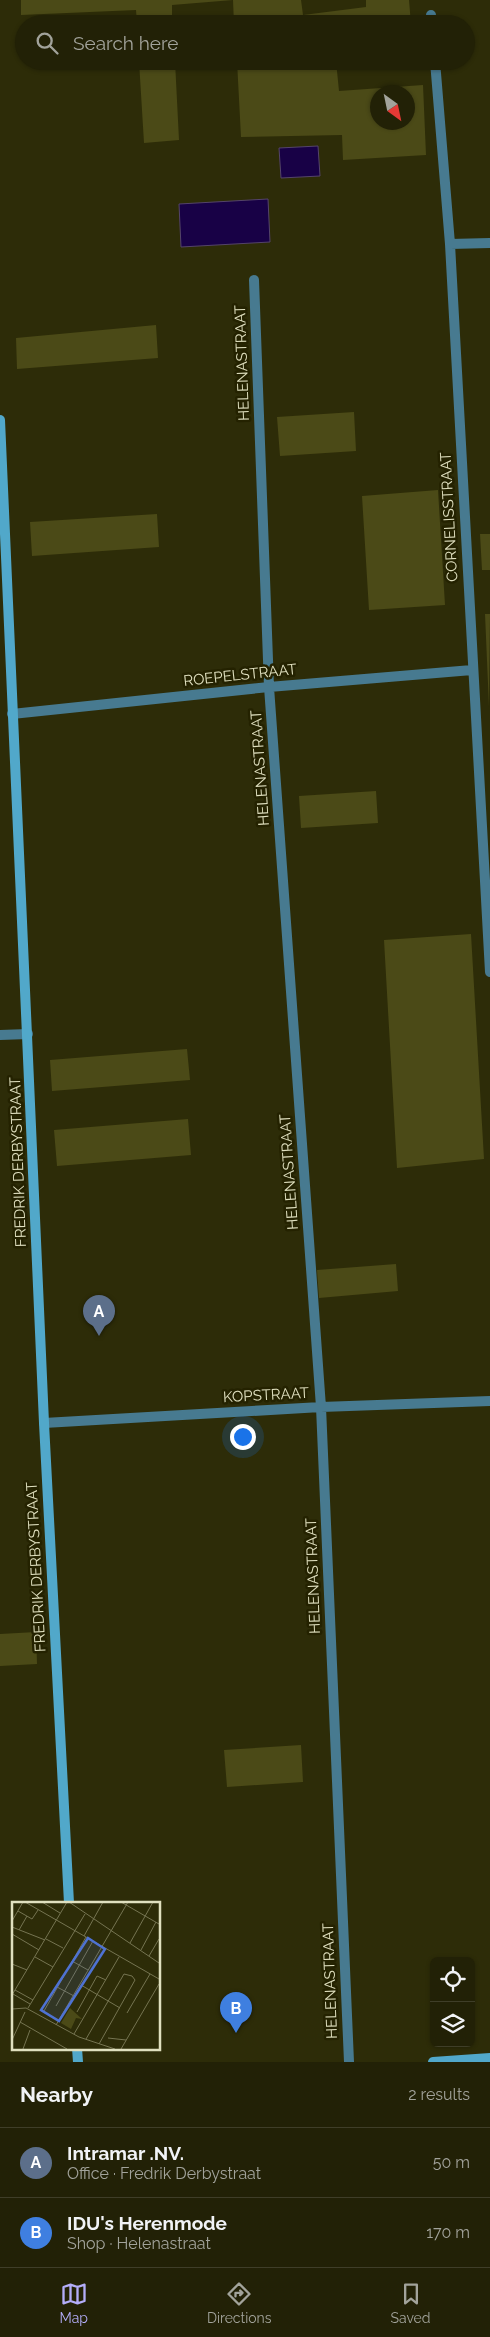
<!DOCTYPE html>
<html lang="en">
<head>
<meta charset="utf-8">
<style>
  :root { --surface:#222106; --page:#2a2910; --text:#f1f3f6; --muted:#a2a39b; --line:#3f3e28; --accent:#b3adf9 }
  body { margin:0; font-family:Raleway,sans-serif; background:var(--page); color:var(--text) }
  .controls { position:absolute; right:15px; bottom:15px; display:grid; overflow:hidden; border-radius:8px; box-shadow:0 1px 4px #0004 }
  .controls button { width:45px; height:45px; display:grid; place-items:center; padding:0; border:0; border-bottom:1px solid var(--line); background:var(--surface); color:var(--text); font:25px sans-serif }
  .compass { position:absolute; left:370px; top:85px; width:45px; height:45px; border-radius:50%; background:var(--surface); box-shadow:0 1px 4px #0004; rotate:147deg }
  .you { position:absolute; left:242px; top:1436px; width:18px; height:18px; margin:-12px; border:4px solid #fff; border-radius:50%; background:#1a73e8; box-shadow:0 0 0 8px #1a73e833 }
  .badge { display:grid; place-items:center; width:32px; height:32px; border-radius:50%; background:var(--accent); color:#fff; font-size:16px; font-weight:700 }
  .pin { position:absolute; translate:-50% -41px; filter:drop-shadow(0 1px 2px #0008) }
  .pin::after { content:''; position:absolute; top:26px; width:18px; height:15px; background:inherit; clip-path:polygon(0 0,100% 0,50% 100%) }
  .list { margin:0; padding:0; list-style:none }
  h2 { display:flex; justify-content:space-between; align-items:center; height:65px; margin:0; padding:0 20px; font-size:21px }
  h2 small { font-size:16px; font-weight:400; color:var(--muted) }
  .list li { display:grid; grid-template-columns:32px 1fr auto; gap:15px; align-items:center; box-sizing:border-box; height:70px; padding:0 20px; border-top:1px solid var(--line) }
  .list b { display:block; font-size:19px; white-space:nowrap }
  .list p { margin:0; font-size:16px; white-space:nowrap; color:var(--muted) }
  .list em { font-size:16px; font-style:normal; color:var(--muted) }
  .icon { flex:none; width:28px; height:28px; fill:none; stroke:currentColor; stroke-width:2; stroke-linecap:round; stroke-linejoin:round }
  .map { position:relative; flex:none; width:490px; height:2062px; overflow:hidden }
  .search { position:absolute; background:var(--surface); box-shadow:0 1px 4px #0004; left:15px; right:15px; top:15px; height:55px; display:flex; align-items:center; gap:12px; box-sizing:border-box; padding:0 18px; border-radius:28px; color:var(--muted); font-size:19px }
  .sheet { height:205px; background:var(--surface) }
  nav { display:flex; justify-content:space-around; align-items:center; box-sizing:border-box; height:70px; border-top:1px solid var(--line); background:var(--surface); font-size:14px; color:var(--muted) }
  nav a { display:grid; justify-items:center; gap:2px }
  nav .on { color:var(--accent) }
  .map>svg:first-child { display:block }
  .green { fill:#4b4a17; fill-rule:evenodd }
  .water { fill:#180146; stroke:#54446a }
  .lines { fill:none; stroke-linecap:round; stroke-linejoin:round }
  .street { stroke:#477a90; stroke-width:10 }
  .secondary { stroke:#51a8ca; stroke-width:10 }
  .labels { text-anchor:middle; stroke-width:5; stroke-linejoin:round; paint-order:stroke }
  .street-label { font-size:15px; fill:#e0e0bf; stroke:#242200 }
  .inset-road { fill:none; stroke:#757451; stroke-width:1 }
  .view { fill:#4e72d2; fill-opacity:0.15; stroke:#4e72d2; stroke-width:2.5 }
  .inset-edge { fill:none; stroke:#e0e0bf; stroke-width:2.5 }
</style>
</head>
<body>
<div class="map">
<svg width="490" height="2062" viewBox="0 0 490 2062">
  <rect width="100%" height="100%" fill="#2d2c08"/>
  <path class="green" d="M 21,0 L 301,0 L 303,15 L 366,7 L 366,0 L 409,0 L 411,24 L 234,24 L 233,0 L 172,5 L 172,24 L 137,24 L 136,10 L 21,15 Z
    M 139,61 L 175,61 L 179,140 L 144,143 Z
    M 237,61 L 336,61 L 339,91 L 423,85 L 426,155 L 343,160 L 342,135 L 241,137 ZM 378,92 L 408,92 L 408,122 L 378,122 Z
    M 156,325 L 158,358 L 17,369 L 16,338 Z
    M 354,412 L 356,451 L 280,456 L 277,417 Z
    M 438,490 L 445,605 L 369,610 L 362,496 Z
    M 157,514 L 159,547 L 32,556 L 30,522 Z
    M 480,534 L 490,534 L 490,570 L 482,570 Z
    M 485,614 L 490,614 L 489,707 Z
    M 376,791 L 378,823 L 301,828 L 299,796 Z
    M 471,934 L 484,1159 L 397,1168 L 384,940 Z
    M 187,1049 L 190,1080 L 52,1091 L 50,1060 Z
    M 188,1119 L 191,1155 L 57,1166 L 54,1130 Z
    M 396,1264 L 398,1291 L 319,1298 L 317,1270 Z
    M 36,1632 L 37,1664 L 0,1666 L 0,1634 Z
    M 301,1745 L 303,1782 L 227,1787 L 224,1750 Z"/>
  <path class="water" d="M 318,146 L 320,176 L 281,178 L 279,148 Z
    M 268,199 L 270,242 L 181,247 L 179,204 Z"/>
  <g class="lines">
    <path class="street" d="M 431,15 L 431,24
      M 435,61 L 450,244 L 490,972
      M 450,244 L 490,243
      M 254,280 L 269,687 L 321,1407 L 349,2062
      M 12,714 L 269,687 L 472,670
      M 0,1035 L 28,1034
      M 44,1423 L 321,1407 L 490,1401"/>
    <path class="secondary" d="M 0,420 L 44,1423 L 69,1903
      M 77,2048 L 78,2062
      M 433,2062 L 490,2058"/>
  </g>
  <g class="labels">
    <g class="street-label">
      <text transform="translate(242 363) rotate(-92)" y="5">HELENASTRAAT</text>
      <text transform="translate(449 517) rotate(-93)" y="5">CORNELISSTRAAT</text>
      <text transform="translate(240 675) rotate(-6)" y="5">ROEPELSTRAAT</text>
      <text transform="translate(260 768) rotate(-94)" y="5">HELENASTRAAT</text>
      <text transform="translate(18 1162) rotate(-92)" y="5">FREDRIK DERBYSTRAAT</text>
      <text transform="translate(289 1172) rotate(-94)" y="5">HELENASTRAAT</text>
      <text transform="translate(266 1395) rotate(-3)" y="5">KOPSTRAAT</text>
      <text transform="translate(36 1567) rotate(-93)" y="5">FREDRIK DERBYSTRAAT</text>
      <text transform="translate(313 1576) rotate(-92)" y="5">HELENASTRAAT</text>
      <text transform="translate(330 1981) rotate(-92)" y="5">HELENASTRAAT</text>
    </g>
  </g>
  <g transform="translate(12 1902)">
    <rect width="148" height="148" fill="#2d2c08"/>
    <path d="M 58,106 L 70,117 L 64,116 L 59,127 L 49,121 Z" fill="#4b4a17"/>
    <path class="inset-road" d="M 13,0 L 147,77M 30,0 L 48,11M 57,0 L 147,61M 109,0 L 147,22M 6,9 L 20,17 L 26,8M 0,19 L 11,0M 0,25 L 33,38M 7,28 L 15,14M 0,32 L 27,48M 72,34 L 91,0M 34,37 L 51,46M 118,41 L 141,0M 129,48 L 144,20M 137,54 L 147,37M 23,55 L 41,65M 60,59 L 76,68M 0,62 L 15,68M 69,83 L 108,106M 45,85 L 62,94M 3,88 L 21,98M 1,92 L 18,102M 0,93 L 55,0M 44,104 L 81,39M 16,106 L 73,12M 0,107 L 14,106 L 67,135 L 103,147M 32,109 L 74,35M 65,110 L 85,74 L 94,78M 115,111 L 138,72M 8,120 L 55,147M 44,123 L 116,0M 62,132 L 107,55M 96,136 L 114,138M 74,137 L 112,72 L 120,74M 0,138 L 13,110M 87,142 L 123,78 L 120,74M 11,147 L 18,128M 109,147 L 147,82"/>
    <path class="view" d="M 76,36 L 93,47 L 47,119 L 29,108 Z"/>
    <rect width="148" height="148" class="inset-edge"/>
  </g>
</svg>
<div class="controls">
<button><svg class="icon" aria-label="locate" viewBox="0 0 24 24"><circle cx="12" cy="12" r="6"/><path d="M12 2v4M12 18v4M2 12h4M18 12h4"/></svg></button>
<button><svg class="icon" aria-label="layers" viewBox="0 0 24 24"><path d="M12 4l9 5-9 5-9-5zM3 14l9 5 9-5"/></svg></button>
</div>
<svg class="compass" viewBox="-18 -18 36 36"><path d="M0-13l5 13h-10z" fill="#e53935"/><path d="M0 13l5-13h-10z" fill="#a2a39b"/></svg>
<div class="you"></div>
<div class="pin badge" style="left:99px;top:1336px;background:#5c6f8a">A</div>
<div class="pin badge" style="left:236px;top:2033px;background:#3f7fe0">B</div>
<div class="search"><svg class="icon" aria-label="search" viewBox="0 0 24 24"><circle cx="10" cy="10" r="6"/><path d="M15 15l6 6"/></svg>Search here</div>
</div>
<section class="sheet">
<h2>Nearby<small>2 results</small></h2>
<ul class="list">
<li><span class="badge" style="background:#5c6f8a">A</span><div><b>Intramar .NV.</b><p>Office · Fredrik Derbystraat</p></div><em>50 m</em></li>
<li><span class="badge" style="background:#3f7fe0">B</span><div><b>IDU's Herenmode</b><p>Shop · Helenastraat</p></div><em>170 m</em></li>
</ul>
</section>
<nav>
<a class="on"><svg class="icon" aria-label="map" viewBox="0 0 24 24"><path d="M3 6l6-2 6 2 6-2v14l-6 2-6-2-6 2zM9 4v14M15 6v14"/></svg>Map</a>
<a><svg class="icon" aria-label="directions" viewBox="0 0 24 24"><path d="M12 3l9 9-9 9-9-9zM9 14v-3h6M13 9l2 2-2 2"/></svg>Directions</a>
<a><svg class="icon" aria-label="saved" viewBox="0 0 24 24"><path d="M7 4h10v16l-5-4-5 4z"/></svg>Saved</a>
</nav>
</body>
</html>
